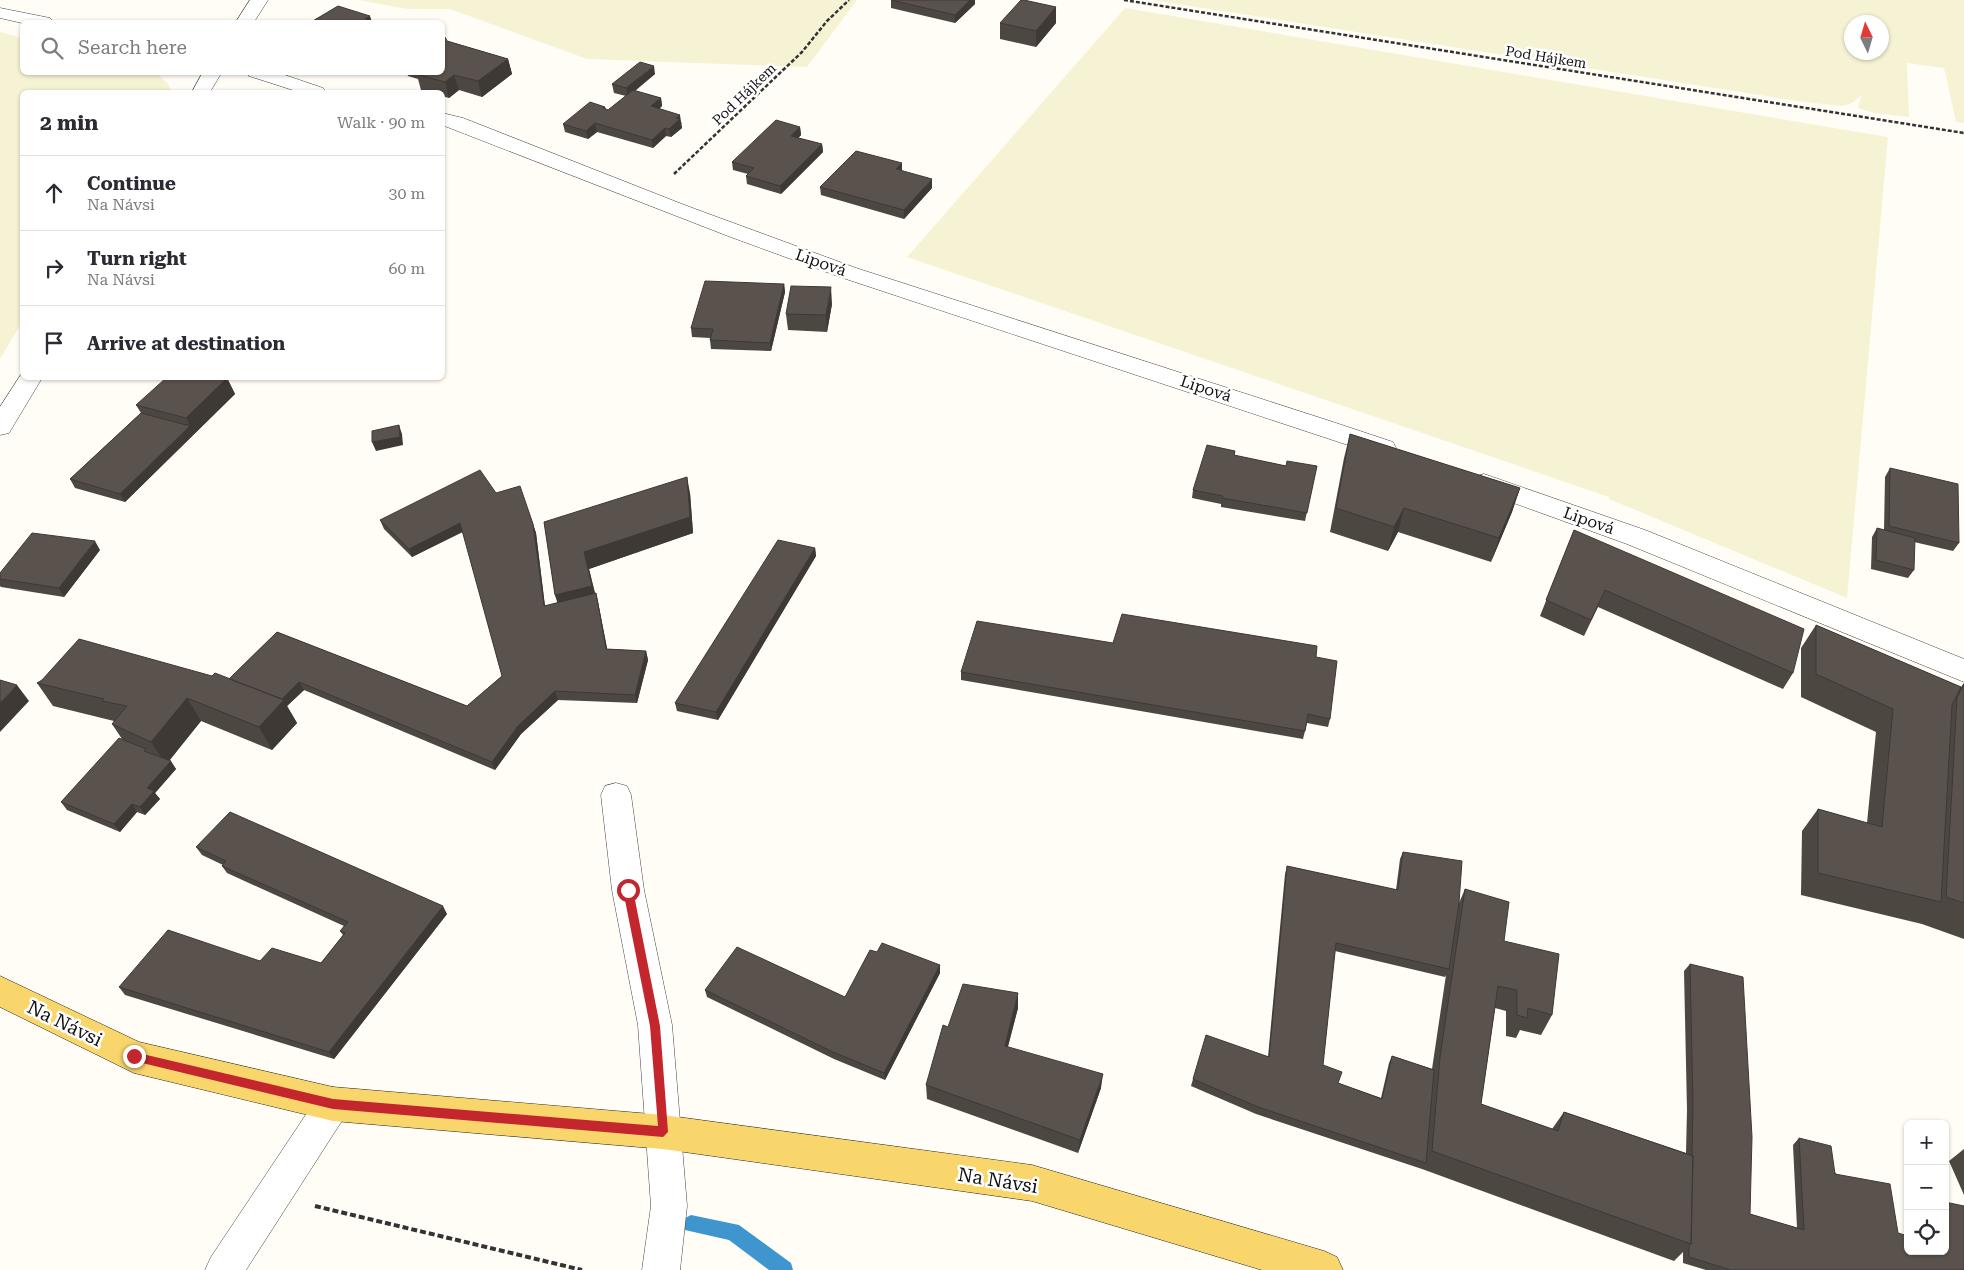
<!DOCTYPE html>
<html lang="en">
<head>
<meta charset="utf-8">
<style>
  :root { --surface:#fff; --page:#f2f2f3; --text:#2b2b33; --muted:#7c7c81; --line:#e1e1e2 }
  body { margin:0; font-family:"Roboto Serif",serif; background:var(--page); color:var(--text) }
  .controls { position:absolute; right:15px; bottom:15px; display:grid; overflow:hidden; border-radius:8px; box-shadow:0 1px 4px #0004 }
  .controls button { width:45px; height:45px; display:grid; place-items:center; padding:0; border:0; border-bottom:1px solid var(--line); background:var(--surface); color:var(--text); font:25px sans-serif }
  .compass { position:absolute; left:1844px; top:15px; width:45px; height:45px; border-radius:50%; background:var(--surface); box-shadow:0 1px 4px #0004; rotate:355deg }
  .stop { position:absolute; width:15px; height:15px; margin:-11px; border:4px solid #c4262e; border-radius:50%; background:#fff }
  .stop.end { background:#c4262e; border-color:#fff; box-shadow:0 1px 5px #0008 }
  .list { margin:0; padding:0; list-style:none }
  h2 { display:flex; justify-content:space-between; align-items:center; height:65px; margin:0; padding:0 20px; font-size:21px }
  h2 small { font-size:16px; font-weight:400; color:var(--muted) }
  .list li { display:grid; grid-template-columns:32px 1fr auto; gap:15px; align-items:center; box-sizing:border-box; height:75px; padding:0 20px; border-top:1px solid var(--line) }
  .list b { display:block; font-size:19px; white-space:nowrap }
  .list p { margin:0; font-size:16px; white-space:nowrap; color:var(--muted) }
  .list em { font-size:16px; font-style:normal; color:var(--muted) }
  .icon { flex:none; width:28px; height:28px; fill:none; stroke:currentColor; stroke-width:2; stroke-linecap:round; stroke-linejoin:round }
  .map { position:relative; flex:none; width:1964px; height:1270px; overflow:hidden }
  .search { position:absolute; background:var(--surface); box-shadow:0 1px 4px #0004; left:20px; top:20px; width:425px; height:55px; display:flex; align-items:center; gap:12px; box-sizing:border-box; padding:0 18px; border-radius:8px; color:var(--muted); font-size:19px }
  .panel { position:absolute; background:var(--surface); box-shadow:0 1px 4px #0004; left:20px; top:90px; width:425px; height:290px; border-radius:8px }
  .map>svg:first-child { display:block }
  .farmland { fill:#f6f3d4; fill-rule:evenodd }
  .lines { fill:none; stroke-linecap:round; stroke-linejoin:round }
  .stream { fill:#3f96cf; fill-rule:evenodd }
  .minor-casing { stroke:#444; stroke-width:1 }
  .major-casing { stroke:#222; stroke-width:1 }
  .path-far1 { stroke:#333; stroke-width:2.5; stroke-dasharray:4 2; stroke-linecap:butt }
  .path { stroke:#333; stroke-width:4; stroke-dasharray:6 3; stroke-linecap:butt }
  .minor { fill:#fff; fill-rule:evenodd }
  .major { fill:#f9d66b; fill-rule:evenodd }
  .wall { fill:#4d4742; fill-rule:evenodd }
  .shaded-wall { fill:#3f3936 }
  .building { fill:#5a524d; stroke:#3f3936 }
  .route { fill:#c4262e }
  .labels { text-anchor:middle; stroke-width:5; stroke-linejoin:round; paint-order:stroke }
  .far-street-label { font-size:14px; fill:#111; stroke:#fff }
  .street-label { font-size:16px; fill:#111; stroke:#fff }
  .near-street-label { font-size:19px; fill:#111; stroke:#fff }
</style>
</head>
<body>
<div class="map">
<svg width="1964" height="1270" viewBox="0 0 1964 1270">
  <rect width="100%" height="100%" fill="#fffdf5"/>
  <path class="farmland" d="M 358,0 L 857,0 L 807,67 L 587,59 L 450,9 L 408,9 Z
    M 1152,0 L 1964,0 L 1964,123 L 1956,122 L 1944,68 L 1907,63 L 1909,117 L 1874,113 L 1858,108 L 1861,96 L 1852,103 L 1842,106 L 1804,102 ZM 1882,22 L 1882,52 L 1852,52 L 1852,22 Z
    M 1125,8 L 1888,137 L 1847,598 L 1609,499 L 1609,497 L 907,257 Z
    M 0,32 L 22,38 L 22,72 L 150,73 L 159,75 L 168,84 L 172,92 L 22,92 L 22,322 L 0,359 Z"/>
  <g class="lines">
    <path class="stream" d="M 691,1215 L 739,1225 L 791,1263 L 793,1270 L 769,1270 L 729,1240 L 685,1230 L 682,1224 L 685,1218 Z"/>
    <defs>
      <path id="minor" d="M 250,0 L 268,0 L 254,22 L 236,22 Z
        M 0,8 L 50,18 L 53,22 L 22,23 L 0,18 Z
        M 203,72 L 222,72 L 210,92 L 192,92 Z
        M 247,72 L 276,72 L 323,88 L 326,92 L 299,92 L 249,76 Z
        M 442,113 L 463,118 L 687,206 L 856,268 L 1333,422 L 1393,442 L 1396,448 L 1393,454 L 1384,456 L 1375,454 L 840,277 L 728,236 L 442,125 Z
        M 22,373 L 22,378 L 42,378 L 9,433 L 0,435 L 0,407 Z
        M 1484,474 L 1645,530 L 1964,659 L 1964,682 L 1627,544 L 1475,489 L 1471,483 L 1475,477 Z
        M 616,783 L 627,786 L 631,795 L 644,890 L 672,1025 L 687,1206 L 680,1270 L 642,1270 L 651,1206 L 638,1025 L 612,890 L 601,795 L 605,786 Z
        M 333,1087 L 345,1092 L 350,1104 L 345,1116 L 246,1270 L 205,1270 L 211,1257 L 321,1092 Z"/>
      <path id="major" d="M 0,976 L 139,1042 L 333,1087 L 663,1115 L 1032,1165 L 1324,1251 L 1337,1257 L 1343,1270 L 1262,1270 L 1032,1201 L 663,1149 L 333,1121 L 134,1073 L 0,1007 Z"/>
    </defs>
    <use href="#minor" class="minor-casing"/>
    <use href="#major" class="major-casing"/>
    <path class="path-far1" d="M 1124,0 L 1964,133
      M 674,174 L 802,52 L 827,21 L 849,0"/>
    <path class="path" d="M 315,1206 L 582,1270"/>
    <use href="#minor" class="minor"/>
    <use href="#major" class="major"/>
  </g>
  <path class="wall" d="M 891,0 L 975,4 L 955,23 L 891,8 Z
    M 1056,7 L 1056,23 L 1036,47 L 1000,39 L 1000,23 Z
    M 447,41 L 508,59 L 512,74 L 482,97 L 459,90 L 449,98 L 442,96 L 442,92 L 431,92 L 421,90 L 418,79 L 408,76 L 407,72 L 442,72 Z
    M 655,74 L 635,91 L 661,98 L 662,106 L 659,109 L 682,123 L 681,124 L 682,128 L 671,137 L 666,136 L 653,148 L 597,132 L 588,139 L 565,132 L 563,124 L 605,107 L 606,109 L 608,110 L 626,96 L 614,93 L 612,84 Z
    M 800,127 L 801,135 L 798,138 L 822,144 L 823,152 L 781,194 L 747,184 L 746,176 L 748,174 L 733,170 L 732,162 Z
    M 820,187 L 932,188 L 904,219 L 821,195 Z
    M 784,284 L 785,292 L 771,351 L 711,349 L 710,340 L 710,338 L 692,337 L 691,328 Z
    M 832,304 L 827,332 L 788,330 L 786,314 Z
    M 227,378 L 235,394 L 125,502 L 75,488 L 70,479 L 141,413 L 136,405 Z
    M 1350,434 L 1520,488 L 1512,512 L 1491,562 L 1398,532 L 1388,551 L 1330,532 L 1344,458 Z
    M 1235,451 L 1234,456 L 1286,466 L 1317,466 L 1305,521 L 1221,507 L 1221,504 L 1192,498 L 1193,490 Z
    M 1890,468 L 1959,543 L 1953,551 L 1914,542 L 1914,570 L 1908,578 L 1871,569 L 1872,537 L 1877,528 L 1884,530 L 1885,477 Z
    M 496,493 L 533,524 L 536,533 L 545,606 L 558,603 L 555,595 L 544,522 L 690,493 L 693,533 L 589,569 L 595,593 L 596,593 L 598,602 L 607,649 L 646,651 L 648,660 L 637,703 L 558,700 L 521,734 L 495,770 L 304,690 L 287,706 L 297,723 L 272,750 L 201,721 L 169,760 L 176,769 L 155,793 L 160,799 L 145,815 L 137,812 L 120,832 L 67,810 L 61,802 L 122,739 L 112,724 L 114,721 L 53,706 L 37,683 L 212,676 L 229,679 L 277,632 L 467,706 L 502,676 L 463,532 L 412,557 L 384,529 L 380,520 Z
    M 1574,530 L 1793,673 L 1783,689 L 1598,607 L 1584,636 L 1540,616 Z
    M 815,548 L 816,556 L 718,720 L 677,711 L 675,703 Z
    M 100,550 L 64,597 L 1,587 L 0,586 L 0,573 Z
    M 1816,625 L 1961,687 L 1964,683 L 1964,939 L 1922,924 L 1801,895 L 1802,831 L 1818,809 L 1867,823 L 1876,732 L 1801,697 L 1801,648 Z
    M 1113,643 L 1316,657 L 1330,719 L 1328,727 L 1307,723 L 1303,739 L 961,680 L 961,672 Z
    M 196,847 L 447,914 L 334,1059 L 125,995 L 119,987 L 260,961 L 321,963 L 343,935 L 340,931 L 344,926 L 227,873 L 222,866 L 223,865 L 202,855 Z
    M 1403,852 L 1459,903 L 1465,889 L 1504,941 L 1552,1015 L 1541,1035 L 1520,1030 L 1516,1038 L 1506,1036 L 1506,1011 L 1495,1008 L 1481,1104 L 1552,1129 L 1564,1112 L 1686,1153 L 1687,1110 L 1684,971 L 1690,964 L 1750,1214 L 1797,1228 L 1793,1145 L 1799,1138 L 1898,1233 L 1964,1270 L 1706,1270 L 1683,1263 L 1683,1252 L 1674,1261 L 1422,1169 L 1256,1114 L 1191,1086 L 1193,1079 L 1268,1057 L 1285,874 L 1287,866 L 1396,890 L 1400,859 ZM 1335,951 L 1445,977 L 1446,975 L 1432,1069 L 1392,1056 L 1389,1063 L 1381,1098 L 1338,1083 L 1323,1065 Z
    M 940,965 L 940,973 L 885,1080 L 834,1059 L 707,997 L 705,990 L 845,997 Z
    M 1018,1008 L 1008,1047 L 1101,1088 L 1078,1153 L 927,1099 L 926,1085 L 948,1027 Z
    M 1964,1149 L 1964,1195 L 1949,1161 Z"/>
  <path class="shaded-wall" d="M 970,0 L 975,0 L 975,4 L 955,23 L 955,15 Z
    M 1056,7 L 1056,23 L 1036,47 L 1036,31 Z
    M 370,16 L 372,22 L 365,19 Z
    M 508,59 L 512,74 L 482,97 L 478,81 Z
    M 654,66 L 655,74 L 628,96 L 626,88 Z
    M 454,75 L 459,90 L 449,98 L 445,82 Z
    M 661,98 L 662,106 L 652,115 L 651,106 Z
    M 680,115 L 682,128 L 671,137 L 669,129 L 676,118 Z
    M 595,123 L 597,132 L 588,139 L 586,131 Z
    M 800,127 L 801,135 L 792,144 L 791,136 Z
    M 665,128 L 666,136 L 653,148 L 652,140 Z
    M 822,144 L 823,152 L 781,194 L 780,186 Z
    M 902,163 L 902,171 L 896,169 Z
    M 932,179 L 932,188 L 904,219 L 904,210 Z
    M 784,284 L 785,292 L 771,351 L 770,343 Z
    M 831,287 L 832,304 L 827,332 L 826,315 Z
    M 227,378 L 235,394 L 125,502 L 120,494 L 190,426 L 186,418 Z
    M 399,425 L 402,434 L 403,445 L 376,451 L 372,442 Z
    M 687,477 L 690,493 L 693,533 L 589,569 L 597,602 L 560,611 L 555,595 L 584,552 Z
    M 1520,488 L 1512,512 L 1491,562 L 1499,538 Z
    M 1404,508 L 1398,532 L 1388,551 L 1394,527 Z
    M 460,523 L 463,531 L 412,557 L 409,549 Z
    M 533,524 L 536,533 L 546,615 L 544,606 Z
    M 95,541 L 100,550 L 64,597 L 59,588 Z
    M 815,548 L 816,556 L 718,720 L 716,712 Z
    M 596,593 L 598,602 L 609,658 L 606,649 Z
    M 646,651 L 648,660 L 637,703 L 635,695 Z
    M 299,682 L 304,690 L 287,706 L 297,723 L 272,750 L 259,727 L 273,708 Z
    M 17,685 L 29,701 L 0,732 L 0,703 Z
    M 555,691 L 558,700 L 521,734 L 495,770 L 492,762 L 518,726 Z
    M 187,698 L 201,721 L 166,765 L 151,742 Z
    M 171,761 L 176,769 L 155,793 L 160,799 L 145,815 L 140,807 L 147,788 Z
    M 132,804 L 137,812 L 120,832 L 114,824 Z
    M 443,906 L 447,914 L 334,1059 L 329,1052 Z
    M 940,965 L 940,973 L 885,1080 L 884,1073 Z
    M 1018,993 L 1018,1008 L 1004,1060 L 1005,1046 Z
    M 1103,1074 L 1101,1088 L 1078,1153 L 1080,1140 Z"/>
  <path class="building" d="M 891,0 L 970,0 L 955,15 Z
    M 1021,0 L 1024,0 L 1056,7 L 1036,31 L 1000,23 Z
    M 338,6 L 370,16 L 365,19 L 375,22 L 311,22 Z
    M 442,36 L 445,37 L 447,41 L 508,59 L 478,81 L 454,75 L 445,82 L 416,74 L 418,72 L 442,72 Z
    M 640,62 L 654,66 L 626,88 L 612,84 Z
    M 633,90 L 661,98 L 651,106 L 680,115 L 676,118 L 680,119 L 669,129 L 665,128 L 652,140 L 595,123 L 586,131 L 563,124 L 590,102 L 605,107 L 603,108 L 608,110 Z
    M 776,120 L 800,127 L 791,136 L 822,144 L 780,186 L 746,176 L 754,168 L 732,162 Z
    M 856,151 L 902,163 L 896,169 L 932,179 L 904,210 L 820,187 Z
    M 705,281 L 784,284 L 770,343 L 710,340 L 713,329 L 691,328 Z
    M 791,286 L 831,287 L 826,315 L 786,314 Z
    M 166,378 L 227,378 L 186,418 L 136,405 Z
    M 141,413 L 190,426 L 120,494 L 70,479 Z
    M 399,425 L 400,437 L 372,442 L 372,431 Z
    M 1350,434 L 1520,488 L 1499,538 L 1404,508 L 1394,527 L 1336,508 Z
    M 1207,445 L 1235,451 L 1234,455 L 1286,466 L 1287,461 L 1317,466 L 1307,513 L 1222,498 L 1223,496 L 1193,490 Z
    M 1890,468 L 1958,484 L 1959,543 L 1889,526 Z
    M 480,470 L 496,493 L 520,486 L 533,524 L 544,606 L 596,593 L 606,649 L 646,651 L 635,695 L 555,691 L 518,726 L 492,762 L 299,682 L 282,699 L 229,679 L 277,632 L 467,706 L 502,676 L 460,523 L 409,549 L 380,520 Z
    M 687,477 L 690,517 L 584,552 L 592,586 L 555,595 L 544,522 Z
    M 1877,528 L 1915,538 L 1914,570 L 1876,560 Z
    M 1574,530 L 1804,629 L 1793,673 L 1605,590 L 1591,620 L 1546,600 Z
    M 32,533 L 95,541 L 59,588 L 0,579 L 0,573 Z
    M 778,540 L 815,548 L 716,712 L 675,703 Z
    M 1122,614 L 1317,646 L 1316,657 L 1337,661 L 1330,719 L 1308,714 L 1305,731 L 961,672 L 977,621 L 1113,643 Z
    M 1816,625 L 1961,687 L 1952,705 L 1941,902 L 1818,873 L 1818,809 L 1882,827 L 1893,709 L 1816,674 Z
    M 79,639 L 212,676 L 215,673 L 284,700 L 259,727 L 187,698 L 151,742 L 112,724 L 127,706 L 102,701 L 104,699 L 37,683 L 42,680 Z
    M 0,680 L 17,685 L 0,703 Z
    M 1964,684 L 1964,903 L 1946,897 L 1957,698 Z
    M 119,738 L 146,749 L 144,751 L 171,761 L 147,788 L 154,791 L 140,807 L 132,804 L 114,824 L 61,802 Z
    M 230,812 L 443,906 L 329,1052 L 119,987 L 168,930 L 260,961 L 272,948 L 321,963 L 345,933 L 340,931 L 348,922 L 222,866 L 226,861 L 196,847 Z
    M 1403,852 L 1462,861 L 1459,903 L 1449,969 L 1336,943 L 1323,1065 L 1342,1072 L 1338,1083 L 1382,1099 L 1392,1056 L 1434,1070 L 1426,1163 L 1258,1107 L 1193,1079 L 1206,1035 L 1269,1057 L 1287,866 L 1398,890 Z
    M 1465,889 L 1509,902 L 1504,941 L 1559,954 L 1552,1015 L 1528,1008 L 1527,1018 L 1517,1015 L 1517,990 L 1498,986 L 1481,1104 L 1558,1131 L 1564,1112 L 1693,1156 L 1691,1244 L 1432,1151 L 1440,1057 Z
    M 882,943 L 940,965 L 884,1073 L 833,1052 L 705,990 L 737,947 L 845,997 L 870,950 L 877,952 Z
    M 1690,964 L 1743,977 L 1752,1137 L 1750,1214 L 1804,1230 L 1799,1138 L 1831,1146 L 1835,1174 L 1890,1184 L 1898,1233 L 1908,1236 L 1908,1251 L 1945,1251 L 1945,1202 L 1964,1206 L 1964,1270 L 1731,1270 L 1689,1257 L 1689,1246 L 1691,1244 L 1693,1156 L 1692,1155 L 1693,1104 Z
    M 963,984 L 1018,993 L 1005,1046 L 1103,1074 L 1080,1140 L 926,1085 L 943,1025 L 948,1027 Z"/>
  <path class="route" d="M 628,886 L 633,890 L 660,1026 L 668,1132 L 663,1137 L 333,1109 L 134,1061 L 129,1056 L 134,1052 L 333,1099 L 658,1126 L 650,1026 L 623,890 Z"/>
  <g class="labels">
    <g class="far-street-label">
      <text transform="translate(1546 57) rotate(9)" y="5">Pod Hájkem</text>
      <text transform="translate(744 94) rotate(-44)" y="5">Pod Hájkem</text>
    </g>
    <g class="street-label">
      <text transform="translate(821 262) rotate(19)" y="6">Lipová</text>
      <text transform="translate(1206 388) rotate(18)" y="6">Lipová</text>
      <text transform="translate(1589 520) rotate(19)" y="6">Lipová</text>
    </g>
    <g class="near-street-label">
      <text transform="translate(65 1023) rotate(26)" y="7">Na Návsi</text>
      <text transform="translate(998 1180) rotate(9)" y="7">Na Návsi</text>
    </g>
  </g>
</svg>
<div class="controls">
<button>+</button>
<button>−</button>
<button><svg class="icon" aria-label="locate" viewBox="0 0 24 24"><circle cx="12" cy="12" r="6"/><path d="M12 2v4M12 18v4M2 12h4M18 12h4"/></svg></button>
</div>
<svg class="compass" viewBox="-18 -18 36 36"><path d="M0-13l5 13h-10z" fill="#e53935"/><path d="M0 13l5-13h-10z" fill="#7c7c81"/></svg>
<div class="stop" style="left:628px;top:890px"></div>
<div class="stop end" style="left:134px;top:1056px"></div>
<div class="search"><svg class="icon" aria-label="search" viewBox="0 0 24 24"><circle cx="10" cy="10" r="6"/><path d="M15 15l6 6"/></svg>Search here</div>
<section class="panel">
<h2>2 min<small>Walk · 90 m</small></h2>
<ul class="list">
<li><svg class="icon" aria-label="ahead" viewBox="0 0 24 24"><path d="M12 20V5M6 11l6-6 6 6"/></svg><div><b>Continue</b><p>Na Návsi</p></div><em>30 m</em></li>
<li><svg class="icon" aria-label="right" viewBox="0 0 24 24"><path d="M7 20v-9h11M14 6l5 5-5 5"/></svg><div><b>Turn right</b><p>Na Návsi</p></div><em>60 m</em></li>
<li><svg class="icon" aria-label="arrive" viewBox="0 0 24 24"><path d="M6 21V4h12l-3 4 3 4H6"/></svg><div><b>Arrive at destination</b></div></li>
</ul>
</section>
</div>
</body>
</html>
